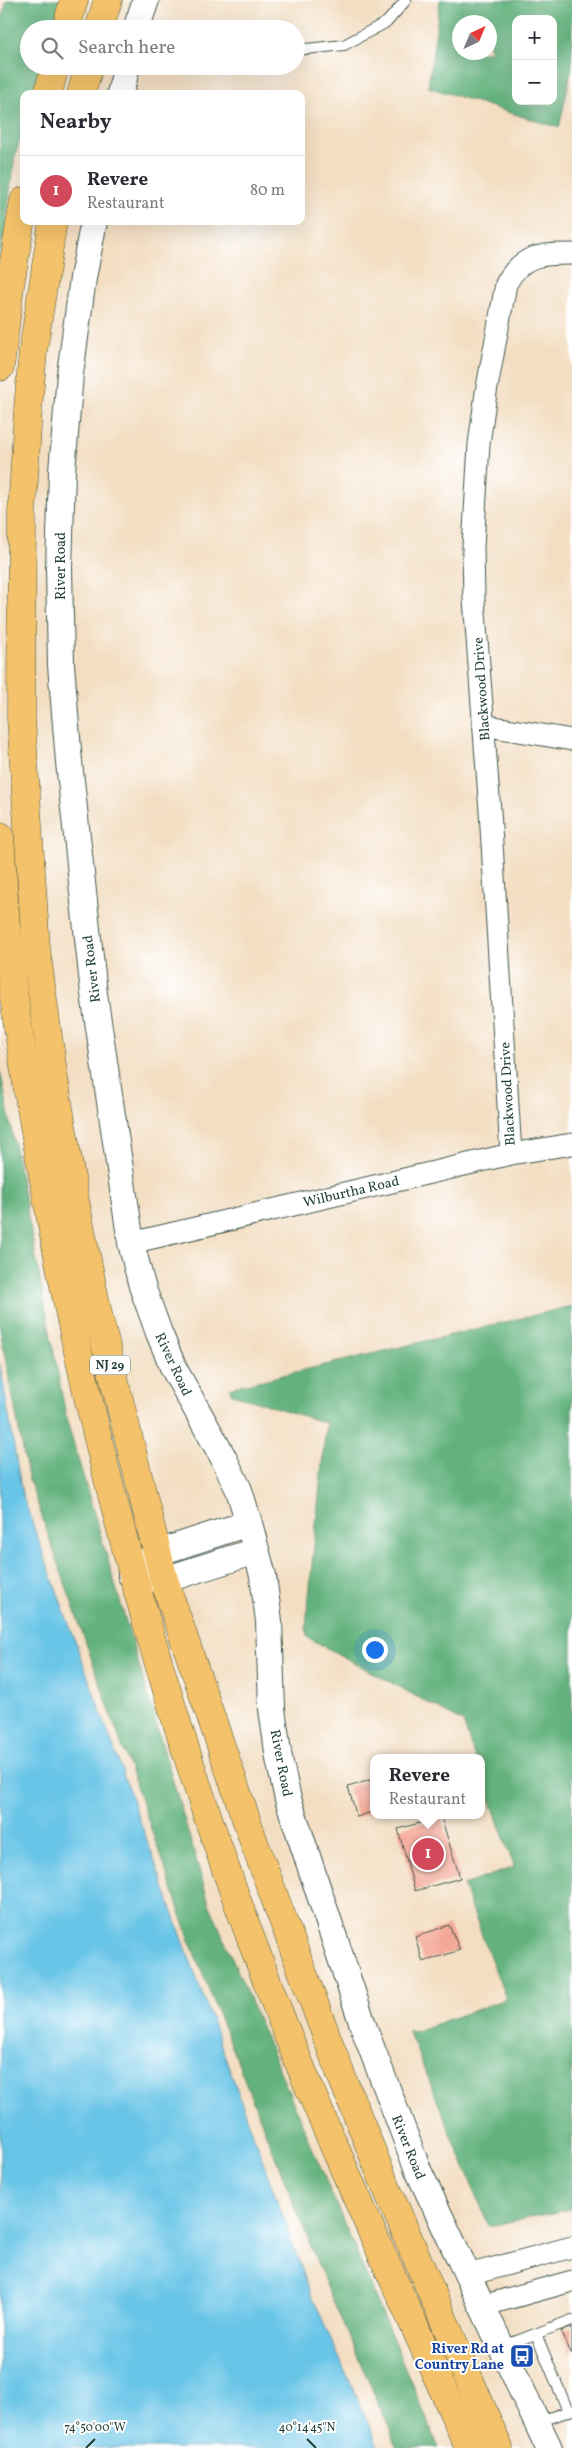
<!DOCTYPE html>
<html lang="en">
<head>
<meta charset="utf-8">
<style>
  :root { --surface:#fff; --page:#f7f7f7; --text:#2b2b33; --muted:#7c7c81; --line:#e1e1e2; --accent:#d1495b }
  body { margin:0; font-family:Vollkorn,serif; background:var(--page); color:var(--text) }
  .controls { position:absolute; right:15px; top:15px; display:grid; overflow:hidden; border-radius:10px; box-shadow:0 5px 20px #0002 }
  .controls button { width:45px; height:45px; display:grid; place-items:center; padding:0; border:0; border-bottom:1px solid var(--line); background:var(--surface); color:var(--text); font:25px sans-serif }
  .compass { position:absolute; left:452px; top:15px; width:45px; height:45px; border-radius:50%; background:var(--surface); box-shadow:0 5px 20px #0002; rotate:44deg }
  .you { position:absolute; left:374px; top:1649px; width:18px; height:18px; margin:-12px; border:4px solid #fff; border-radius:50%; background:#1a73e8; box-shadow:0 0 0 8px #1a73e833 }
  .badge { display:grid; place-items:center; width:32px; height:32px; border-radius:50%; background:var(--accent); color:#fff; font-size:16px; font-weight:700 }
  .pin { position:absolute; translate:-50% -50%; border:2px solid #fff; box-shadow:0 1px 5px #0006 }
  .popup { position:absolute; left:370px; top:1754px; width:115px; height:65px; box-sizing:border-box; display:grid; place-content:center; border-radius:10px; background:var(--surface); filter:drop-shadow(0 1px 4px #0005); font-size:16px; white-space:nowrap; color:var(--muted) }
  .popup b { font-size:19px; color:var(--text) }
  .popup::after { content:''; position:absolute; left:50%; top:100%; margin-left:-10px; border:10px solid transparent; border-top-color:var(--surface) }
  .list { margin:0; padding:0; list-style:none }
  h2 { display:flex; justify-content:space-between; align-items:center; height:65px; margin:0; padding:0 20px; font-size:21px }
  h2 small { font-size:16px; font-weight:400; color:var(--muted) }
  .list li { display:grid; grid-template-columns:32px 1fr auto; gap:15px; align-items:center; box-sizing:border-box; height:70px; padding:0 20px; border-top:1px solid var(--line) }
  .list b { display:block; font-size:19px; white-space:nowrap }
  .list p { margin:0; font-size:16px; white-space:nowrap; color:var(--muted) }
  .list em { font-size:16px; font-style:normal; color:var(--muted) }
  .icon { flex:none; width:28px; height:28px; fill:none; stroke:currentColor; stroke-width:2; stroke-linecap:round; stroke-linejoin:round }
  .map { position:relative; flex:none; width:572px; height:2448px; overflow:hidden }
  .search { position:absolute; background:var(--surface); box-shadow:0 5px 20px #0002; left:20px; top:20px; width:285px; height:55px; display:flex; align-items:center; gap:12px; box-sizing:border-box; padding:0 18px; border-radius:28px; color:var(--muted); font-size:19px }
  .panel { position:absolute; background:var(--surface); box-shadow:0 5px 20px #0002; left:20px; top:90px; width:285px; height:135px; border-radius:10px }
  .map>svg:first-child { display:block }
  .forest { fill:#64b27e; stroke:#427859; fill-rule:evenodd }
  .water { fill:#69c5e7; stroke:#44818e }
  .building { fill:#f4a998 }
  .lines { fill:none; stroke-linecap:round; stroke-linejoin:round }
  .service-casing { stroke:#3f5549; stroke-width:12 }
  .minor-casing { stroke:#3f5549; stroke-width:23 }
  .tertiary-casing { stroke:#3f5549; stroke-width:28 }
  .trunk-casing { stroke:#3f5549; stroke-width:29 }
  .service { stroke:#fff; stroke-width:10 }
  .minor { stroke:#fff; stroke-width:21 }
  .tertiary { stroke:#fff; stroke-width:26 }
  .trunk { stroke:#f3c26a; stroke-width:28 }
  .ticks { fill:none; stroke:#1f3d34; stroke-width:2 }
  .labels { text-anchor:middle; stroke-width:4; stroke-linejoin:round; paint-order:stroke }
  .shield { fill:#fff; stroke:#627771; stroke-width:1 }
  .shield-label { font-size:12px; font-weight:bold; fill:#1f3d34 }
  .street-label { font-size:14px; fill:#1f3d34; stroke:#fff }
  .transit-label { font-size:14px; font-weight:bold; fill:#164399; stroke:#fff; text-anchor:end }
  .ticks-label { font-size:12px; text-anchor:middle; fill:#1f3d34; stroke:#fff; stroke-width:4; stroke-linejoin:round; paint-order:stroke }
</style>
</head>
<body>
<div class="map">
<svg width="572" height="2448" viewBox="0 0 572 2448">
  <rect width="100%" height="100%" fill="#fff"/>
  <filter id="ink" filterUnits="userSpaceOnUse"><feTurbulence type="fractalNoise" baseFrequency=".02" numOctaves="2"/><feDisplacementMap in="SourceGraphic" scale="10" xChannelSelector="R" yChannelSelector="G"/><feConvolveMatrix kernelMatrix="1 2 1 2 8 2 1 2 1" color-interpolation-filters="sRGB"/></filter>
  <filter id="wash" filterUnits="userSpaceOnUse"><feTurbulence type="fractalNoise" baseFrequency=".0096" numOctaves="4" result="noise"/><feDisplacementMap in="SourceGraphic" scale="20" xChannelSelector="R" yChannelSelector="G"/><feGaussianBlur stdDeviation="1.12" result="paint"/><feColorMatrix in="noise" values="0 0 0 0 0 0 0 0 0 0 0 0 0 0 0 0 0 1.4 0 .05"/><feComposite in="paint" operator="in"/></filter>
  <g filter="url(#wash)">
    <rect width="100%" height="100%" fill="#f3dec2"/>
    <path class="forest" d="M 7,0 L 60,0 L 52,29 L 29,29 L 29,66 L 41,66 L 33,94 L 24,94 L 24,127 L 15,156 L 0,265 L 0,26 Z
      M 440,0 L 572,0 L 572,67 L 559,128 L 428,87 ZM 516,19 L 553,19 L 553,101 L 516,101 ZM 460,22 L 490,22 L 490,52 L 460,52 Z
      M 0,1069 L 67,1421 L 209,1903 L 439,2448 L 398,2448 L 329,2292 L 195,1955 L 28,1477 L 0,1330 Z
      M 572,1306 L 572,2209 L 489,2226 L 408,2030 L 413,2032 L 506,1999 L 463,1885 L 514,1867 L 482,1776 L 482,1758 L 475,1758 L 463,1722 L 307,1637 L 306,1626 L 326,1423 L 232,1394 L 229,1388 Z"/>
    <path class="water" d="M 0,1364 L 22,1494 L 309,2289 L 379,2448 L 0,2448 Z"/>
    <g id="blocks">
      <path class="building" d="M 370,1780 L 374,1796 L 374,1811 L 357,1817 L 348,1787 Z
        M 441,1817 L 460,1878 L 415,1891 L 398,1829 Z
        M 449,1925 L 460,1950 L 423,1962 L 415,1937 Z
        M 572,2327 L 572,2355 L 561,2331 Z"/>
    </g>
  </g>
  <g filter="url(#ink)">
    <use href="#blocks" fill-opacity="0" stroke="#3f5549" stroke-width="1"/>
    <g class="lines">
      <defs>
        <path id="service" d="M 296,50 L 344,45 L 387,22 L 406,0
          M 536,2334 L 568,2411
          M 501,2347 L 572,2320
          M 538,2422 L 572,2410"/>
        <path id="minor" d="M 483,725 L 572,740
          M 511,1154 L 490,811 L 474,599 L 473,547 L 479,444 L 486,393 L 506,284 C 522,254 541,254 572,254
          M 131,1243 L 511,1154 L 572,1144
          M 468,2275 L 572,2247
          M 482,2306 L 572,2281"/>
        <path id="tertiary" d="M 136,29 L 146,0
          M 120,94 L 127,66
          M 94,221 L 83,278 L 70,374 L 62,471 L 59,568 L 61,665 L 69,762 L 94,994 L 131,1243 L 142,1286 L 159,1333 L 174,1369 L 223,1457 L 239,1490 L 249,1523 L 263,1576 L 269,1621 L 272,1709 L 279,1759 L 288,1799 L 365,2031 L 418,2170 L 549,2448
          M 131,1575 L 157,1553 L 249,1523
          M 142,1577 L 164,1580 L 256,1551"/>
        <path id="trunk" d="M 66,29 L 74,0
          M 99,29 L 108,0
          M 48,94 L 55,66
          M 81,94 L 89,66
          M 53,221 L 33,351 L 28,409 L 22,512 L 21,718 L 36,949 L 53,1073 L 74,1196 L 99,1319 L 164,1580 L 255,1845 L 341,2075 L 387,2189 L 499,2448
          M 0,367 L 10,285 L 24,201
          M 0,836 C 3,876 4,916 9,955 C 17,1031 30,1106 44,1181 C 94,1464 172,1737 276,2005 C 334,2155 404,2300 469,2448"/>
      </defs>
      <use href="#service" class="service-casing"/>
      <use href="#minor" class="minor-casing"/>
      <use href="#tertiary" class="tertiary-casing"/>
      <use href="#trunk" class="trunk-casing"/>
      <use href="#service" class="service"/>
      <use href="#minor" class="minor"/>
      <use href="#tertiary" class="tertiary"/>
      <use href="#trunk" class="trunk"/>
    </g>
  </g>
  <path class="ticks" d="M 307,2439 L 316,2448M 86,2448 L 95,2439"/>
  <defs>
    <symbol id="bus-square" viewBox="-11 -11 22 22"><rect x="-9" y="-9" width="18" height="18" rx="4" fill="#1a4fb4" stroke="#fff"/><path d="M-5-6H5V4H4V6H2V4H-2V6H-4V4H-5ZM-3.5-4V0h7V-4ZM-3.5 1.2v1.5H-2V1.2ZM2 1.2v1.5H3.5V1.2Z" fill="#fff"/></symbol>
  </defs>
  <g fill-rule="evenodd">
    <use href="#bus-square" x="508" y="2342" width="28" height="28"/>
  </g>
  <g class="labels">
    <rect class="shield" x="90" y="1355.5" width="40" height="19" rx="4"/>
    <g class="shield-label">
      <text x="110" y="1369">NJ 29</text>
    </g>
    <g class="street-label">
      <text transform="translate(60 566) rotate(-90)" y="5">River Road</text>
      <text transform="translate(481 689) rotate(-94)" y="5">Blackwood Drive</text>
      <text transform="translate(91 969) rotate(-97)" y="5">River Road</text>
      <text transform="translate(507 1094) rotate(-93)" y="5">Blackwood Drive</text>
      <text transform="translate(351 1191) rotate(-13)" y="5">Wilburtha Road</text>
      <text transform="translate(174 1364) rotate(65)" y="5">River Road</text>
      <text transform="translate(282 1763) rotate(79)" y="5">River Road</text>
      <text transform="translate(409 2147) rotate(68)" y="5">River Road</text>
    </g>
    <g class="transit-label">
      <text x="504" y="2353">River Rd at<tspan x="504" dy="16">Country Lane</tspan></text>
    </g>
  </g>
  <g class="ticks-label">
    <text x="95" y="2431">74°50'00"W</text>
    <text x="307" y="2431">40°14'45"N</text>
  </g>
</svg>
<div class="controls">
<button>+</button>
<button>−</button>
</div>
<svg class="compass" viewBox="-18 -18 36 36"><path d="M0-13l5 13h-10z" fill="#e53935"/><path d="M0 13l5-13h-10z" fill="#7c7c81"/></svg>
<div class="you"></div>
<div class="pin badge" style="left:428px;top:1854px">1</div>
<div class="popup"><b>Revere</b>Restaurant</div>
<div class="search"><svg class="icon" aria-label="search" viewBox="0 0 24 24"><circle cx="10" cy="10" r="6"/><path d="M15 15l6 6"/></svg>Search here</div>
<section class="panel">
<h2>Nearby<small></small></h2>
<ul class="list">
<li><span class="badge">1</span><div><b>Revere</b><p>Restaurant</p></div><em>80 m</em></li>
</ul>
</section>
</div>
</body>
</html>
